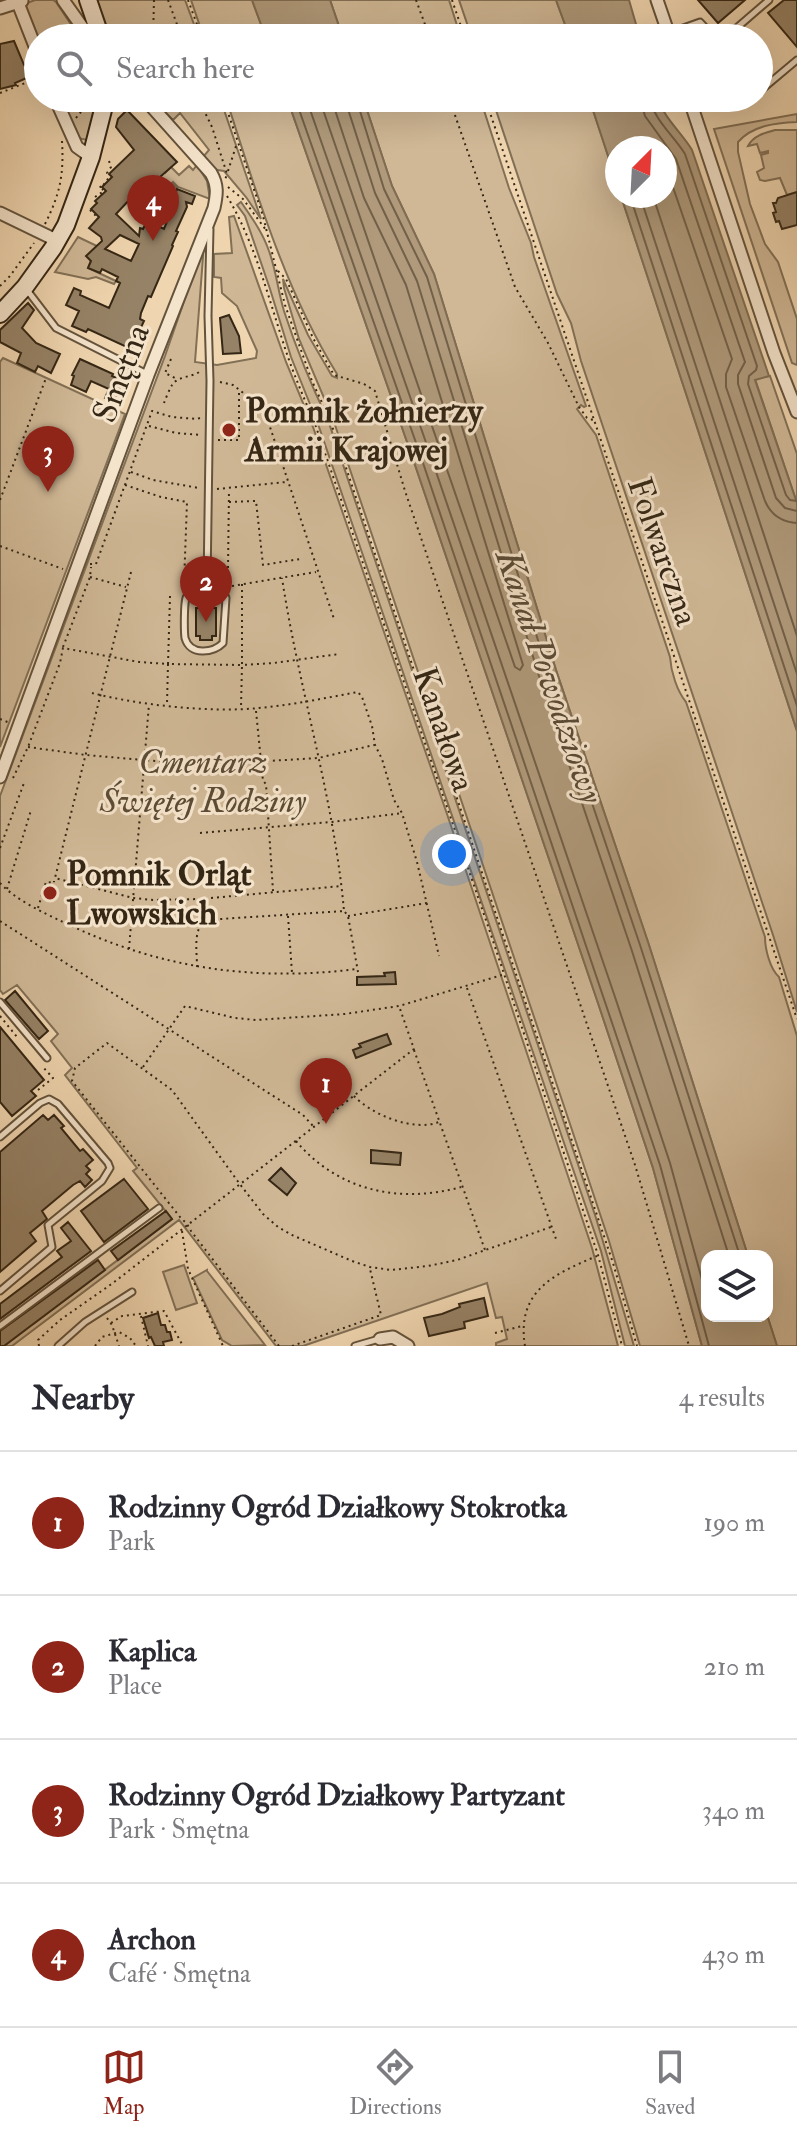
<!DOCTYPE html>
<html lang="en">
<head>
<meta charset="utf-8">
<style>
  :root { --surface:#fff; --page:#f2f2f3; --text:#2b2b33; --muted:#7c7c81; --line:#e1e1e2; --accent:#8f2418 }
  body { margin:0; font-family:"IM FELL Double Pica",serif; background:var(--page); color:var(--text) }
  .controls { position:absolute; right:24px; bottom:24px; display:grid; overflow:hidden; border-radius:16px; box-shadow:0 8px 32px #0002 }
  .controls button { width:72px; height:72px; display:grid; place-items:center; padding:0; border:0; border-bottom:2px solid var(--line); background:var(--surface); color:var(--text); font:40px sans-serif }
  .compass { position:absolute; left:605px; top:136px; width:72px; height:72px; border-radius:50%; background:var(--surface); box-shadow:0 8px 32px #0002; rotate:24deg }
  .you { position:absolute; left:452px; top:854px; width:28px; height:28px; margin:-20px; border:6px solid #fff; border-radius:50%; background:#1a73e8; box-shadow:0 0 0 12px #1a73e833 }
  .badge { display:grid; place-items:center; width:52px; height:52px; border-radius:50%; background:var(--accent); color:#fff; font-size:26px; font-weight:700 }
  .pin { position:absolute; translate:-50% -66px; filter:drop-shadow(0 2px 4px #0008) }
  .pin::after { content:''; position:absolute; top:42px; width:28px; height:24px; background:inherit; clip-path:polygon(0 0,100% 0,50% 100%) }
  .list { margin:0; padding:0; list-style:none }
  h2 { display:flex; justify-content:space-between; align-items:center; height:104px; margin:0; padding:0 32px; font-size:34px }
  h2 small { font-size:26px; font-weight:400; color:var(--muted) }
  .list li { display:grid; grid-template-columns:52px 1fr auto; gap:24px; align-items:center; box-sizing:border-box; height:144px; padding:0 32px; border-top:2px solid var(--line) }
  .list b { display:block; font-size:30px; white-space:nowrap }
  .list p { margin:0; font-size:26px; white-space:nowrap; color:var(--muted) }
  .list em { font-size:26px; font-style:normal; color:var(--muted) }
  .icon { flex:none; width:44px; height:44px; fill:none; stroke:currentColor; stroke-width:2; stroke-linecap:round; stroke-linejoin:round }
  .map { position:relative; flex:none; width:797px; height:1346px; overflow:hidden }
  .search { position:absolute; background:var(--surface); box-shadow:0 8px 32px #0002; left:24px; right:24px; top:24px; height:88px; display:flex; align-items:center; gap:20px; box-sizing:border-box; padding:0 28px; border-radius:44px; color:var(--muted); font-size:30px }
  .sheet { height:680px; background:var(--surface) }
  nav { display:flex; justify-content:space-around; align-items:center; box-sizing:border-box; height:112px; border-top:2px solid var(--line); background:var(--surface); font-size:22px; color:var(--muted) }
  nav a { display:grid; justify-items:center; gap:4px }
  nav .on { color:var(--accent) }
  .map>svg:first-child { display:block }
  .green { fill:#d0b896; stroke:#827056; stroke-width:2 }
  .water { fill:#b09a7b; stroke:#7f6c52; stroke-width:2 }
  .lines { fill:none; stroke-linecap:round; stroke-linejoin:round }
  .shore { stroke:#726048; stroke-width:2 }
  .stream { stroke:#7f6c52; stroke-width:3 }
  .building { fill:#968266; stroke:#352715; stroke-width:2; fill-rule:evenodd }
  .lane-casing { stroke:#64533c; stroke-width:9 }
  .street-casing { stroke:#64533c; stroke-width:15 }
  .secondary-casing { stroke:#352715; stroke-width:20 }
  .path { stroke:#352715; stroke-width:2; stroke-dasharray:2 4; stroke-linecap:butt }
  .lane { stroke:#f5e4cc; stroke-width:5 }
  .street { stroke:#f5e4cc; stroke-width:11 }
  .secondary { stroke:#f5e4cc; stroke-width:16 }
  .poi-dot { fill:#8f2418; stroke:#f5e4cc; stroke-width:3 }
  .labels { text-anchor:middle; stroke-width:6; stroke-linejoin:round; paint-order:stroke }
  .street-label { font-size:34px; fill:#352715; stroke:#f5e4cc }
  .poi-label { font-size:34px; font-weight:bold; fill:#352715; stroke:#f5e4cc; text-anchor:start }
  .park-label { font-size:34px; font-style:italic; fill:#5c4b35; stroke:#f5e4cc }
  .water-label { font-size:36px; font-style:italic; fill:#5a4a34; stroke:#f5e4cc }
</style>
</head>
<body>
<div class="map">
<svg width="797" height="1346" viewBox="0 0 797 1346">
  <rect width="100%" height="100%" fill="#f0d6b0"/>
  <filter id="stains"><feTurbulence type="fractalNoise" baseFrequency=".0025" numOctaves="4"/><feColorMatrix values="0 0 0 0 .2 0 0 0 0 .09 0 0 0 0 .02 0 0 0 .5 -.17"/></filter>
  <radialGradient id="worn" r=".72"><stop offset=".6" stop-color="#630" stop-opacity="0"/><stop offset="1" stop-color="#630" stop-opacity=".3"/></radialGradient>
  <path class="green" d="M 35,0 L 53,0 L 56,2 L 80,38 L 38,38 L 38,43 L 24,11 L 27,3 Z
    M 96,0 L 185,0 L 199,38 L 108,38 Z
    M 191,0 L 252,0 L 266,38 L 204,38 Z
    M 330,0 L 449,0 L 461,38 L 343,38 Z
    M 459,0 L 556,0 L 570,38 L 472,38 Z
    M 62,98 L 100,98 L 89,138 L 87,140 L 78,138 Z
    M 151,98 L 220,98 L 261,219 L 246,197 L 224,171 L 211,169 L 203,157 L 209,150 L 180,113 L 173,120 Z
    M 226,98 L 253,98 L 250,102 L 253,104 L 256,102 L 259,104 L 266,98 L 287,98 L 413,459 L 598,1003 L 653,1168 L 702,1346 L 640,1346 L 609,1241 L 570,1124 L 333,419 L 299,339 L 284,288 L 283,279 L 308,335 L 332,376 L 337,378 L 337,374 C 285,290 256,192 226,98 Z
    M 363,98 L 480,98 L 509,188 L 531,243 L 534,257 L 586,406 L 584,407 L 581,405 L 577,409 L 596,435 L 670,657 C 671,672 677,691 686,702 L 765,937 C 765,949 770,969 779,977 L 797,1036 L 797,1346 L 777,1346 L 767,1315 L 767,1256 L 748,1256 L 648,942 L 556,670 L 434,274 L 392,186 Z
    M 492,98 L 589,98 L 617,183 L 617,196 L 621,196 L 797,731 L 797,1012 L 773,935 L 581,361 L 571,323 L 557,294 Z
    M 797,114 L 797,122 C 776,123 753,125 738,142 L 738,152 L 750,204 L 765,244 L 778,262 L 797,319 L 797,365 L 792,363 L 714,129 Z
    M 775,130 L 797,130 L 797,192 L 787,195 L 780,178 L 765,181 L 760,180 L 757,172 L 764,168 L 761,155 L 768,153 L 768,151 L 760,153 L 757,144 L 748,146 C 753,136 764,133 775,130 Z
    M 197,165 L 207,181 L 210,199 L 178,187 L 173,182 L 172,183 L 177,188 L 172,201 L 175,202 L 167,220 L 145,210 L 151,204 L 139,192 L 142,188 L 135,182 L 142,176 L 151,185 L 163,172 L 165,173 L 171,167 L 179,175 L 189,166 L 193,170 Z
    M 241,202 C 252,218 263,233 269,251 C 276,270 278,291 284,311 C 296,348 311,385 328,420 L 596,1218 L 634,1346 L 625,1346 L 601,1251 L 318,424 L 291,357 L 270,289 L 245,216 L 237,205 Z
    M 234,216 L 286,362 L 313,427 L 447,814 L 592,1248 L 618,1346 L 496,1346 L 496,1343 L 507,1339 L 502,1317 L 496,1318 L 487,1283 L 303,1346 L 276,1346 L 179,1220 L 12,1346 L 4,1346 L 25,1330 L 16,1317 L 24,1311 L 33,1324 L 172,1219 L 133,1171 L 137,1168 L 65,1075 L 72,1068 L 51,1041 L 58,1034 L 17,985 L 3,994 L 0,990 L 0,796 L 165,356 L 204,244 L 195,362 L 217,365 L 256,358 L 257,351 L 237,306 L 222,293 L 221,278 L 214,277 L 214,254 L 232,253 L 229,217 Z
    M 78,237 L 97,246 L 88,268 L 116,281 L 114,284 L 96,277 L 88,279 L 55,272 Z
    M 3,358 L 125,414 L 0,747 L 0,362 Z
    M 770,376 L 797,454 L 797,503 L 755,379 Z
    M 184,1265 L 197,1303 L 176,1310 L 163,1272 Z
    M 207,1270 L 207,1271 L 265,1345 L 232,1346 L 222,1340 L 193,1278 Z"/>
  <path class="water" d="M 252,0 L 330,0 L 343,38 L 266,38 Z
    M 556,0 L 629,0 L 640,38 L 570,38 Z
    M 287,98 L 363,98 L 392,186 L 434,274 L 556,670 L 648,942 L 748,1256 L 707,1256 L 707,1316 L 767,1315 L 777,1346 L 702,1346 L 653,1168 L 598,1003 L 413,459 Z
    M 589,98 L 658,98 C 663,117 682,133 692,150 L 769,376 L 755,380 L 797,503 L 797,731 L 621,196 L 665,196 L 665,148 L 617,148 L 617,183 Z"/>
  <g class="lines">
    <path class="shore" d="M 295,98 L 421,457 L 660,1165 L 709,1346
      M 306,98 L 430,454 L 615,997 L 670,1163 L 707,1298
      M 319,98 L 515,667 L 520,670 L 523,665 L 406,285 L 364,198 L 335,110 L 334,98
      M 346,98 L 347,106 L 375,193 L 417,281 L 539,676 L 631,948 L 729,1256
      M 356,98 L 384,189 L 427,277 L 548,673 L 640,945 L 740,1256
      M 640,98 L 645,116 L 676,159 L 745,362 L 738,375 L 738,384 L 776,498 L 785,508 L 797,511
      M 650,98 C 653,119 674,136 685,154 L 757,366 L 756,370 L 749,376 L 748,384 L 786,495 L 790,500 L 797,501
      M 665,164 L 732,359 L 726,374 L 726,387 L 765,501 C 771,515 781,522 797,523
      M 630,196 L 797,706
      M 640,196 L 797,674
      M 653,196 L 797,636"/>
    <path class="stream" d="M 252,103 L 258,98"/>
  </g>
  <path class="building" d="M 698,0 L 745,0 L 718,23 Z
    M 784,0 L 797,0 L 797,47 L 768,13 Z
    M 14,41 L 24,65 L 28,66 L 26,70 L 29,77 L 15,83 L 16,85 L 0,89 L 0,44 Z
    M 127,110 L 177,162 L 151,185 L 147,181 L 116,214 L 139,236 L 140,228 L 143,229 L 147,221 L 164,229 L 175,202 L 172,201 L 177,189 L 195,196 L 192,204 L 186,202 L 187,207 L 176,231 L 178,232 L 172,245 L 173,246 L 151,297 L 148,296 L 141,313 L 140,319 L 144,321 L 131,349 L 88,329 L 86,332 L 72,326 L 79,311 L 66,305 L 74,288 L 81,291 L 80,295 L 109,308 L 120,283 L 116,281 L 118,277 L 102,269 L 100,273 L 88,268 L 91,261 L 86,256 L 102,241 L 101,237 L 89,228 L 99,217 L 91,209 L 97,203 L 95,201 L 106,191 L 102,187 L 112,177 L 109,174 L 134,150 L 116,127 L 118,119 ZM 120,235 L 139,244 L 131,261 L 105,249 Z
    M 797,192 L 797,225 L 782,229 L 779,221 L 776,222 L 773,213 L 776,212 L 773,203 L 776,203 L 778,198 Z
    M 28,303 L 34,310 L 22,328 L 36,343 L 60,354 L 51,373 L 38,366 L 35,372 L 17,363 L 21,353 L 0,342 L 0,330 Z
    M 229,315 L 239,336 L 241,353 L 223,354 L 220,318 Z
    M 80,359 L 113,374 L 112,376 L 123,381 L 113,402 L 105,398 L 109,389 L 91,381 L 86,392 L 71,385 L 74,376 L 72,375 Z
    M 196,608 L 216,608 L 216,636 L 212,636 L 212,640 L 200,640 L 200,636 L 196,636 Z
    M 395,972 L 396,984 L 357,985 L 357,977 L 385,976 L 384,973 Z
    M 15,991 L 48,1031 L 39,1039 L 5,1000 Z
    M 0,1027 L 44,1080 L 31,1091 L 36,1096 L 12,1116 L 0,1102 Z
    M 387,1034 L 391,1044 L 356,1058 L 353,1050 L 361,1047 L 359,1044 Z
    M 43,1115 L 48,1120 L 54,1115 L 64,1126 L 61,1128 L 80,1151 L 83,1149 L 93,1160 L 86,1166 L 90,1170 L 86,1174 L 92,1180 L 85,1187 L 80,1181 L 73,1185 L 42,1211 L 47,1219 L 30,1233 L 36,1241 L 0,1272 L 0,1152 Z
    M 371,1150 L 401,1153 L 400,1165 L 371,1163 Z
    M 281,1168 L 296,1183 L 287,1195 L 269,1180 Z
    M 124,1179 L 148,1209 L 104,1242 L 81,1211 Z
    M 166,1211 L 172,1219 L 118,1260 L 111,1251 Z
    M 68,1222 L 91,1251 L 0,1319 L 0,1304 L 62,1257 L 57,1251 L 71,1241 L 61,1228 Z
    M 98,1260 L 105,1270 L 4,1346 L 0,1346 L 0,1331 Z
    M 484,1298 L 488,1316 L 464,1322 L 465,1328 L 429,1336 L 424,1318 L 442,1314 L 460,1307 L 459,1304 Z
    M 158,1313 L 161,1325 L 165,1325 L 167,1332 L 170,1332 L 172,1340 L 163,1342 L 164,1346 L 155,1346 L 151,1337 L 149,1338 L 143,1318 Z"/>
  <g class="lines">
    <defs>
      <path id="lane" d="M 669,33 L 700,22 L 715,38
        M 725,38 L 769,0
        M 760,91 L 797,60
        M 27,290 L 56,328 L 147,374
        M 207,584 L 210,381 L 208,316 L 210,229
        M 207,584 L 223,590 L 226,598 L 223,643 C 213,653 190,656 185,638 C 184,631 184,604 186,598 C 187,594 192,590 194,587 Z
        M 0,1002 L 47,1058
        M 0,1137 L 40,1103 L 49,1099 L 58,1104 L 108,1163 L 110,1168 L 102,1181 L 48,1225 L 52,1247 L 0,1291
        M 0,1326 L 159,1208
        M 58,1346 L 85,1322 L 132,1292
        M 355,1346 L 379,1339"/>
      <path id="street" d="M 63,0 L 90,38
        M 657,0 L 670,38
        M 18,3 L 38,54
        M 0,8 L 22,1
        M 55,98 L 77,147 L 91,157
        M 689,98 L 774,353 L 797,412
        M 0,213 L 58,241
        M 0,777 L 148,375 L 214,208 C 217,194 218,185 211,173 L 144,98
        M 380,1339 L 393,1337 L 408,1346"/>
      <path id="secondary" d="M 88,0 L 101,38
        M 0,314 L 25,287 L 53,248 L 66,225 L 91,157 L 106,98"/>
    </defs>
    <use href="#lane" class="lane-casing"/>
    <use href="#street" class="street-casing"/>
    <use href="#secondary" class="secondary-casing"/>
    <path class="path" d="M 168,0 L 182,38
      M 188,0 L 202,38
      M 416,0 L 430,38
      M 452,0 L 465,38
      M 153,38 L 154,0
      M 0,93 L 38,78
      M 198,98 L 212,127 L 227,174 L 225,180
      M 223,98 L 263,216 L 285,305 L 312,381 L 330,420 L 613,1263 L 637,1346
      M 449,98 L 515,287 L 548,343 L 579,407 L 587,418 L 593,420
      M 485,98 L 797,1019
      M 76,118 L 92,98
      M 109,161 L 111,167 L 107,173 L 109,175
      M 228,171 L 237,143
      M 100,186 L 101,188 L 111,175
      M 228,187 L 243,199 L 266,230
      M 227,196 C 257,246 270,305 289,360 C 297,382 306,403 315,424 L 489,929 L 598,1255 L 622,1346
      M 95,197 L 104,191 L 102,189
      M 90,210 L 98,218
      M 45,224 C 60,194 64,175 62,141
      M 278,271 L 286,279 L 313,338 L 334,375 L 364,384 L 375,391 L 405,491 L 635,1165 L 689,1346
      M 0,286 L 10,276 L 34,243
      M 171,359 L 165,373 L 177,379
      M 220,382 L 233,385 L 264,409 L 334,619
      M 164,403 C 166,398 169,390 172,385 C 179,375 193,378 202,370
      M 149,426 L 176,433 L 201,435
      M 218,440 L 239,440 L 239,389
      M 131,472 L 153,480 L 199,488
      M 125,485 L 161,497 L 187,502 L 184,584
      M 217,489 L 286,482
      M 0,500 L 46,378
      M 229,502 L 256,501 L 263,565 L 300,559
      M 0,546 L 63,569
      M 90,564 L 96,564 L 152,411 L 172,417 L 197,419 L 200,418
      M 228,568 L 229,490
      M 131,572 L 55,878 L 133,898 L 153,900 L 200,899 L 342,886
      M 90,577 L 126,587
      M 242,584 L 242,665 L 274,663 L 339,654
      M 232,586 L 316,572
      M 170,596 L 168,664 L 242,665 L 241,707
      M 206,608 L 206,602
      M 63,647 L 90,577 L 91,567
      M 92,693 C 139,705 210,713 259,708 C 292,705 325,698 358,692 L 362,697 L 372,726 L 375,745 L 382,759 L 394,800 L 402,813 L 417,862 L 439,956
      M 256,711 L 263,781 L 266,784 L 273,891
      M 0,719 L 10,723
      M 28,747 L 86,755 L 202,765 L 318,758 L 374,745
      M 13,778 L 28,747 L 60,663 L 63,648 L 139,662 L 168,664 L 167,704
      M 200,833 L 332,822 L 402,813
      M 0,848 L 24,783
      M 0,883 C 16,900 42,912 63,922 C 158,968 252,982 357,969
      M 7,889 L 31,810
      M 201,900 L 203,903 L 205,920 L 344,911 C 334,798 299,690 282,578
      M 38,908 L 46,882 L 54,883 L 54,881
      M 345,912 L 348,916 L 358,972
      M 288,916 L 292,973
      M 348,916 L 427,903
      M 0,921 L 303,1115 L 313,1126
      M 129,949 L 149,704
      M 197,967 C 197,952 193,931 204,921
      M 467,988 L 556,1239
      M 0,1016 L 17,1037
      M 414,1050 L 485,1250
      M 143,1067 L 185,1006 L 235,1018 L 256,1020 L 345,1014 L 399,1006 L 502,975
      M 38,1090 L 53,1078 L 42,1066
      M 354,1096 C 372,1115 414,1132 439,1122
      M 296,1141 C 338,1191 400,1204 461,1187
      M 182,1231 L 188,1269 L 223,1346
      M 141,1316 L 148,1346
      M 107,1318 L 112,1325 L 119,1346
      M 111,1323 L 122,1316 L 164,1311 L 183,1346
      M 495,1333 L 522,1326
      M 39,1346 L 38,1340 L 60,1320 L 113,1283 L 414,1049 L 399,1006
      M 95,1346 L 102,1337 L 119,1332 L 130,1338 L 136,1346
      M 279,1346 L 191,1231 L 187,1224 L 180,1217 L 72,1081 L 75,1068 L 107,1043 L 172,1090 L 239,1183 L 263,1214 L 278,1227 L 292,1235 L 352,1261 L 370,1267 L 391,1270 L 428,1266 L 457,1260 L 551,1227
      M 292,1346 L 381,1315 L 370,1269
      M 525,1346 C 516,1291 554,1274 597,1256"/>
    <use href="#lane" class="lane"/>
    <use href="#street" class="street"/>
    <use href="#secondary" class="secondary"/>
  </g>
  <g class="poi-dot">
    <circle cx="229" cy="430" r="8"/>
    <circle cx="50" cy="893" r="8"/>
  </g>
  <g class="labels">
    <g class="street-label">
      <text transform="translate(120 373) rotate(-69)" y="12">Smętna</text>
      <text transform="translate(664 551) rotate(71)" y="12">Folwarczna</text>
      <text transform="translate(445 729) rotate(71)" y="12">Kanałowa</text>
    </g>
    <g class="poi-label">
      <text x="245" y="422">Pomnik żołnierzy<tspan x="245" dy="39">Armii Krajowej</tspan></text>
      <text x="66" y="885">Pomnik Orląt<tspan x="66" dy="39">Lwowskich</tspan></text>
    </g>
    <g class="park-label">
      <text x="203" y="773">Cmentarz<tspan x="203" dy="39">Świętej Rodziny</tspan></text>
    </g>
    <g class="water-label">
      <text transform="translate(551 676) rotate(71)" y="13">Kanał Powodziowy</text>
    </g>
  </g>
  <rect width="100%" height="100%" filter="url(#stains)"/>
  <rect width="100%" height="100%" fill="url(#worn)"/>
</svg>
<div class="controls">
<button><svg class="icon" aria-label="layers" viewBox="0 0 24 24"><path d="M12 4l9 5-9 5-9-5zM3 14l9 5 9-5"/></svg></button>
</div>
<svg class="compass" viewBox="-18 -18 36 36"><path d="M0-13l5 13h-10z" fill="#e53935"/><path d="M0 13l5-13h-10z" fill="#7c7c81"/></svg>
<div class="you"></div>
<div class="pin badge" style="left:326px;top:1124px">1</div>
<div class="pin badge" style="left:206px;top:622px">2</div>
<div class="pin badge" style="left:48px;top:492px">3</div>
<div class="pin badge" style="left:153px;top:241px">4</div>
<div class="search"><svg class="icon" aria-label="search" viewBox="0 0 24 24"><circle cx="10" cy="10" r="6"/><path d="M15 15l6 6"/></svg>Search here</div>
</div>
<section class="sheet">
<h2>Nearby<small>4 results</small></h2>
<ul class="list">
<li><span class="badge">1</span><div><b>Rodzinny Ogród Działkowy Stokrotka</b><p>Park</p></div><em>190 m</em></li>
<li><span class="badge">2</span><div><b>Kaplica</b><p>Place</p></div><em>210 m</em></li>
<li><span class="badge">3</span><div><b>Rodzinny Ogród Działkowy Partyzant</b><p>Park · Smętna</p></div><em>340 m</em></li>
<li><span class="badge">4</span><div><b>Archon</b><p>Café · Smętna</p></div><em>430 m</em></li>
</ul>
</section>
<nav>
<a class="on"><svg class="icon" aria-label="map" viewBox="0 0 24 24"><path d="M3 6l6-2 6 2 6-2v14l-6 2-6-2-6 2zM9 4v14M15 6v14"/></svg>Map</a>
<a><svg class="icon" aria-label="directions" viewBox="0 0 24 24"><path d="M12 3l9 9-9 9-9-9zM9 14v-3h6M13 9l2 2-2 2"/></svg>Directions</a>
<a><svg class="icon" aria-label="saved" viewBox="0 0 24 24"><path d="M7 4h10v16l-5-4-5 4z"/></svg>Saved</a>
</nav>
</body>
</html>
